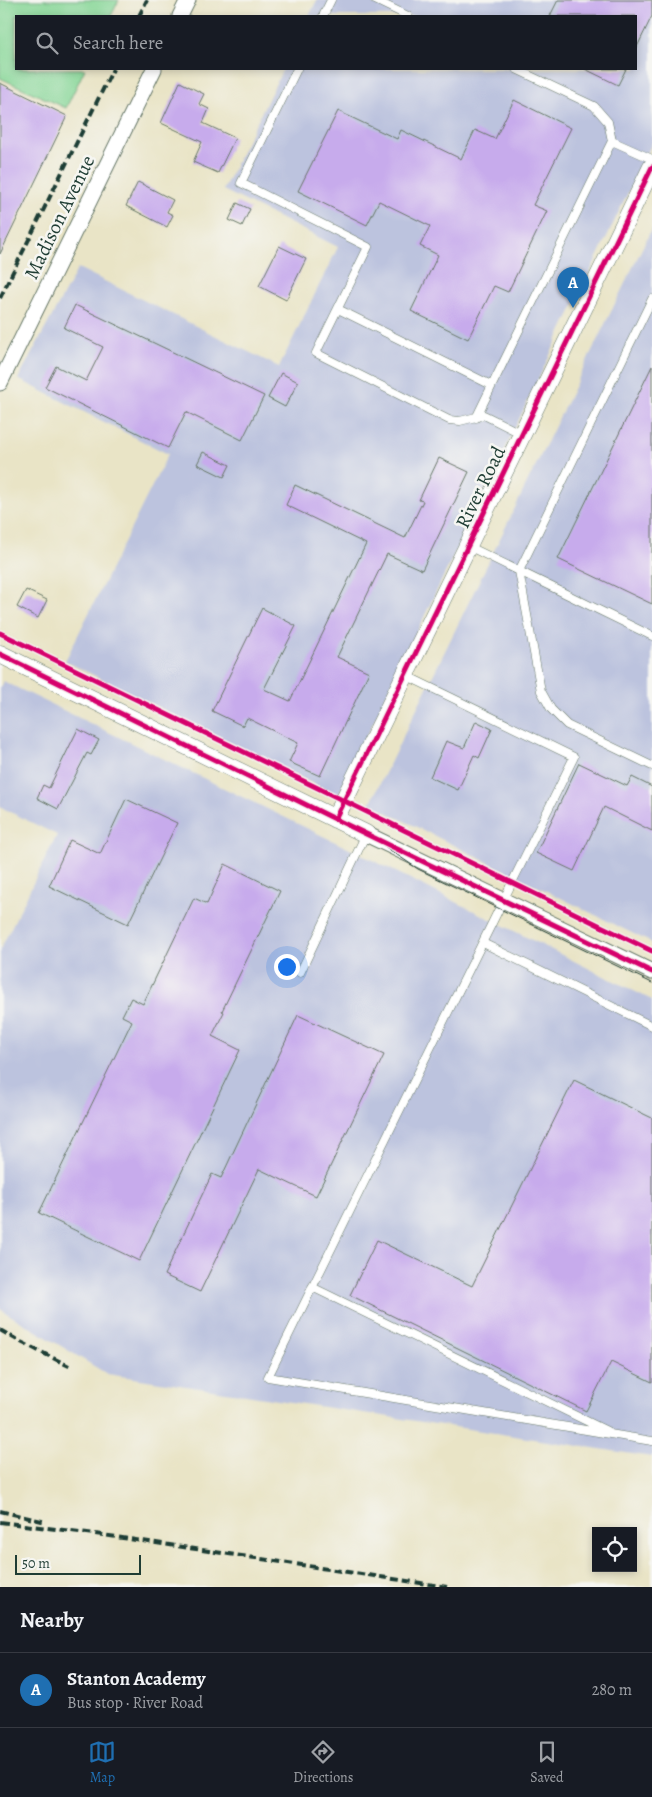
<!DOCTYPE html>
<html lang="en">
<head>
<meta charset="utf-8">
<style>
  :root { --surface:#171b24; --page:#20242c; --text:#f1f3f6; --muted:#9ea1a6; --line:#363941; --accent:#1f6fb2 }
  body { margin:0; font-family:Alegreya,serif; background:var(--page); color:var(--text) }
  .controls { position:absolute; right:15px; bottom:15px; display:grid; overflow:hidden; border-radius:0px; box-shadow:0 2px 8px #0003 }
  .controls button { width:45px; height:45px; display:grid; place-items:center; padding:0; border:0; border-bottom:1px solid var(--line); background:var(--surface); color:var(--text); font:25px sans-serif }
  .scale { position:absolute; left:15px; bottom:12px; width:126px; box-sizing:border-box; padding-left:5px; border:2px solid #1f3d34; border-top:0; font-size:14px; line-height:18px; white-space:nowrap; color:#1f3d34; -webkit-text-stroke:4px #f6f6f2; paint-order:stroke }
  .you { position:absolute; left:286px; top:966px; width:18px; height:18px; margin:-12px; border:4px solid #fff; border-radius:50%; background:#1a73e8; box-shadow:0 0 0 8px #1a73e833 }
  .badge { display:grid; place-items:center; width:32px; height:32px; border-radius:50%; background:var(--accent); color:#fff; font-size:16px; font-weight:700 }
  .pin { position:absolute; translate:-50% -41px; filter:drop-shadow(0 1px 2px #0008) }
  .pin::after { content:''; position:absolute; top:26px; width:18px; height:15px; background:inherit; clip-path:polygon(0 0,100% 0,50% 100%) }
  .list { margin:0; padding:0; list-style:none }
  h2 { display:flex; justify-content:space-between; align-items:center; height:65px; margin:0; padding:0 20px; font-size:21px }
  h2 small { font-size:16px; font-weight:400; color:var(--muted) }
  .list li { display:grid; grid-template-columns:32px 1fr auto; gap:15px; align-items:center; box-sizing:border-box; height:75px; padding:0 20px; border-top:1px solid var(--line) }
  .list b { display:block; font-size:19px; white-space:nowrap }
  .list p { margin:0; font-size:16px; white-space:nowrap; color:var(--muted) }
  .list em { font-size:16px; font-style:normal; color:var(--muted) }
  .icon { flex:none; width:28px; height:28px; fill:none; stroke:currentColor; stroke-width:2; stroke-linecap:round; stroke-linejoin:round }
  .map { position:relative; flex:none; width:652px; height:1587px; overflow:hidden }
  .search { position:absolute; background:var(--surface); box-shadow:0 2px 8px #0003; left:15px; right:15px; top:15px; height:55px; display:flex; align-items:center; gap:12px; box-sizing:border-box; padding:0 18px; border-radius:0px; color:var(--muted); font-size:19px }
  .sheet { height:140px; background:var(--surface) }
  nav { display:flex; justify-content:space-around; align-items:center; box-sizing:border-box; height:70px; border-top:1px solid var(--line); background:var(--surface); font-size:14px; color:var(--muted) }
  nav a { display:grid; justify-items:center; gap:2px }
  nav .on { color:var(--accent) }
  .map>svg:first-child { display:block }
  .industrial { fill:#bcc3de }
  .green { fill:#86d696; stroke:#528a65 }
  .building { fill:#c7abec }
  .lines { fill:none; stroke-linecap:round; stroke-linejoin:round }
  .service-casing { stroke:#667767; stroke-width:9 }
  .minor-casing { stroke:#667767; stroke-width:17 }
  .tertiary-casing { stroke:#667767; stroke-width:19 }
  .service { stroke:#fff; stroke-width:8 }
  .minor { stroke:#fff; stroke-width:15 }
  .tertiary { stroke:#fff; stroke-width:18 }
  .tram { stroke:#1f3d34; stroke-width:1 }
  .rail { stroke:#1f3d34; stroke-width:4; stroke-dasharray:8 4; stroke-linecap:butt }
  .cycleway-casing { stroke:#f6f6f2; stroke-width:8 }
  .cycleway { stroke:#d6006c; stroke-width:5 }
  .labels { text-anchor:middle; stroke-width:5; stroke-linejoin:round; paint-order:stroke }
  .street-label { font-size:20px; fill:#1f3d34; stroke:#f6f6f2 }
</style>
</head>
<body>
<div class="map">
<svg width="652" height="1587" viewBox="0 0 652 1587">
  <rect width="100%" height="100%" fill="#f6f6f2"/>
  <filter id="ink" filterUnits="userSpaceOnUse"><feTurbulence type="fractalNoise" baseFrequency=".02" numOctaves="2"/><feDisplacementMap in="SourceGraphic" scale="10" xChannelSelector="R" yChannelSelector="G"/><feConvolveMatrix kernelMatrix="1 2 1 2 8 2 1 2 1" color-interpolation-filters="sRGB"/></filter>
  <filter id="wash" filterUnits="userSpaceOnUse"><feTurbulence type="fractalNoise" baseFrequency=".0096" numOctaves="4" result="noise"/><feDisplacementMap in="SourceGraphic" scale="20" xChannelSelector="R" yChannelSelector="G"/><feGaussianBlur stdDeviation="1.12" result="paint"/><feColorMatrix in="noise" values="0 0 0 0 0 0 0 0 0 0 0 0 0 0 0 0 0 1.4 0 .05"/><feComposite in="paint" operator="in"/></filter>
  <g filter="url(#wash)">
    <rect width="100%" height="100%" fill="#e9e4c6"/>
    <path class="industrial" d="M 317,0 L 652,0 L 652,143 L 338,796 L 65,661 L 168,454 L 18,379 L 78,268 L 279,367 L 338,247 L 223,190 L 283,69 L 636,69 L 636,16 L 309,16 Z
      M 652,228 L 652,943 L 370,804 Z
      M 3,681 L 360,854 L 652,1000 L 652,1457 L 107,1374 L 0,1309 L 0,950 L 57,835 L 0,807 L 0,688 Z"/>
    <path class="green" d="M 0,0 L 119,0 L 111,16 L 16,16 L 16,69 L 85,69 L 66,108 L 0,78 Z"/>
    <g id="blocks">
      <path class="building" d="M 558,0 L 652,0 L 652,16 L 636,49 L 636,16 L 550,16 Z
        M 585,69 L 626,69 L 618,85 Z
        M 180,82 L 204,94 L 199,104 L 209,109 L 203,123 L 235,138 L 218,173 L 193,162 L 202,142 L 161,123 Z
        M 0,83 L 67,116 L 0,254 Z
        M 514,100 L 571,128 L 533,205 L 547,211 L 508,292 L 494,286 L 468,339 L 411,311 L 438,255 L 420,246 L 430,226 L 379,201 L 367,225 L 298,191 L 338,111 L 397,139 L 401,130 L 461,159 L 475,130 L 495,139 Z
        M 138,182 L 173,200 L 167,212 L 173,215 L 167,227 L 126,206 Z
        M 237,203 L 250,209 L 242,226 L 229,220 Z
        M 279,246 L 306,259 L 286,300 L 259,286 Z
        M 75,305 L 264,396 L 242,440 L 186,412 L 168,448 L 45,387 L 56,366 L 86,381 L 103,347 L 64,328 Z
        M 652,366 L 652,604 L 558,559 Z
        M 281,373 L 298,382 L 285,407 L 268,398 Z
        M 203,452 L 230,465 L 224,477 L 197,464 Z
        M 439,458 L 469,472 L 422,570 L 387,554 L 337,657 L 369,672 L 320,776 L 289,762 L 298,743 L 247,718 L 243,726 L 212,711 L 262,608 L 296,626 L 264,689 L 290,701 L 366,544 L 286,505 L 295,485 L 405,538 L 423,501 L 419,500 Z
        M 26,590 L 47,600 L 38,618 L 17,607 Z
        M 476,721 L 492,729 L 479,758 L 474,755 L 458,790 L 430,777 L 446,741 L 464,748 Z
        M 78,729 L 99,740 L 91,755 L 87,753 L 58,809 L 37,798 L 43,785 L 49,788 Z
        M 579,763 L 627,786 L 632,777 L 652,787 L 652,831 L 604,807 L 574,871 L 536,853 Z
        M 126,799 L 177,823 L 128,924 L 49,886 L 70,840 L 100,854 Z
        M 225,864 L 280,891 L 222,1011 L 224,1012 L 212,1036 L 240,1050 L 139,1261 L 39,1213 L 132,1021 L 122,1016 L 131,998 L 143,1004 L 194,898 L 207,904 Z
        M 298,1015 L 384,1055 L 316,1196 L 259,1169 L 200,1292 L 164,1275 L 212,1174 L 221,1178 Z
        M 574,1080 L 652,1118 L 652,1382 L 611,1362 L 586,1411 L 350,1295 L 377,1240 L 472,1286 Z"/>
    </g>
  </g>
  <g filter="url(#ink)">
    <use href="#blocks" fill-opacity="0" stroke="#667767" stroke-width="1"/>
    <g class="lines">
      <defs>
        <path id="service" d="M 375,0 L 408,16
          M 323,16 L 331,0
          M 297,69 L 241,183 L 368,247 L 316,353 L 449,420 L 460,421 L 484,415 L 522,434
          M 516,69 L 594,106 L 608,122 L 612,141 L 652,159
          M 652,299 L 519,571 L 541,691 L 551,709 L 567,725 L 652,766
          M 338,309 L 491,385
          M 476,418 L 612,141
          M 468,546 L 652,636
          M 405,675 L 574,757 L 268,1377 L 652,1441
          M 483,943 L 652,1026
          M 300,973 L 366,834
          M 312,1287 L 607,1431"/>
        <path id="minor" d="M 180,16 L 188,0
          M 0,383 L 154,69
          M 366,834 L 652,972"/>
        <path id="tertiary" d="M 0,654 L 366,834
          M 335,819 L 652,167"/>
      </defs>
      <use href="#service" class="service-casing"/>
      <use href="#minor" class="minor-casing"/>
      <use href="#tertiary" class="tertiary-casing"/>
      <use href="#service" class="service"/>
      <use href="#minor" class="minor"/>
      <use href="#tertiary" class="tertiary"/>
      <path class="tram" d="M 366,834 L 418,869 L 652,983"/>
      <path class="rail" d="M 139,16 L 147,0
        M 0,298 L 113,69
        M 0,1330 L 19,1341 L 69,1366
        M 0,1511 L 46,1522
        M 0,1522 L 103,1535 L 447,1587"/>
      <defs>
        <path id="cycleway" d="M 0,633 L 652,951
          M 0,654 L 335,819 L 652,972
          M 335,819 L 652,167"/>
      </defs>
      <use href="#cycleway" class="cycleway-casing"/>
      <use href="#cycleway" class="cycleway"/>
    </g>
  </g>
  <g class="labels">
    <g class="street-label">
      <text transform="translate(59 217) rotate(-64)" y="7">Madison Avenue</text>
      <text transform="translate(480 487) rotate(-64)" y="7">River Road</text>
    </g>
  </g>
</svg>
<div class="controls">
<button><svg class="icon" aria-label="locate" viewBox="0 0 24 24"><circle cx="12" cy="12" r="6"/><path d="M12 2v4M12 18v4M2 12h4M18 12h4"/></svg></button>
</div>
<div class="scale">50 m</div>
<div class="you"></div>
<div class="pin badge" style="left:573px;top:308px">A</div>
<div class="search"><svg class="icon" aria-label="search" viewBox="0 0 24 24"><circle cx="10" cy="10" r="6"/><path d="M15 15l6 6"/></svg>Search here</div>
</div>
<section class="sheet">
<h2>Nearby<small></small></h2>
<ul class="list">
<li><span class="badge">A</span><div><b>Stanton Academy</b><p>Bus stop · River Road</p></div><em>280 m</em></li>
</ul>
</section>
<nav>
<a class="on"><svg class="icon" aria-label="map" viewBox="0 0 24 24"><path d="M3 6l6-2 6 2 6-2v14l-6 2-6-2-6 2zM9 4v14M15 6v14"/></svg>Map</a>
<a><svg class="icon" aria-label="directions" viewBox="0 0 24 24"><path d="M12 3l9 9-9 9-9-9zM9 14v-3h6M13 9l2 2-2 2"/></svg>Directions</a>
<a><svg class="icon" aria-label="saved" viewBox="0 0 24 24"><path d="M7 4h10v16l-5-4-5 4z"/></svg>Saved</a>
</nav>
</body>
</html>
